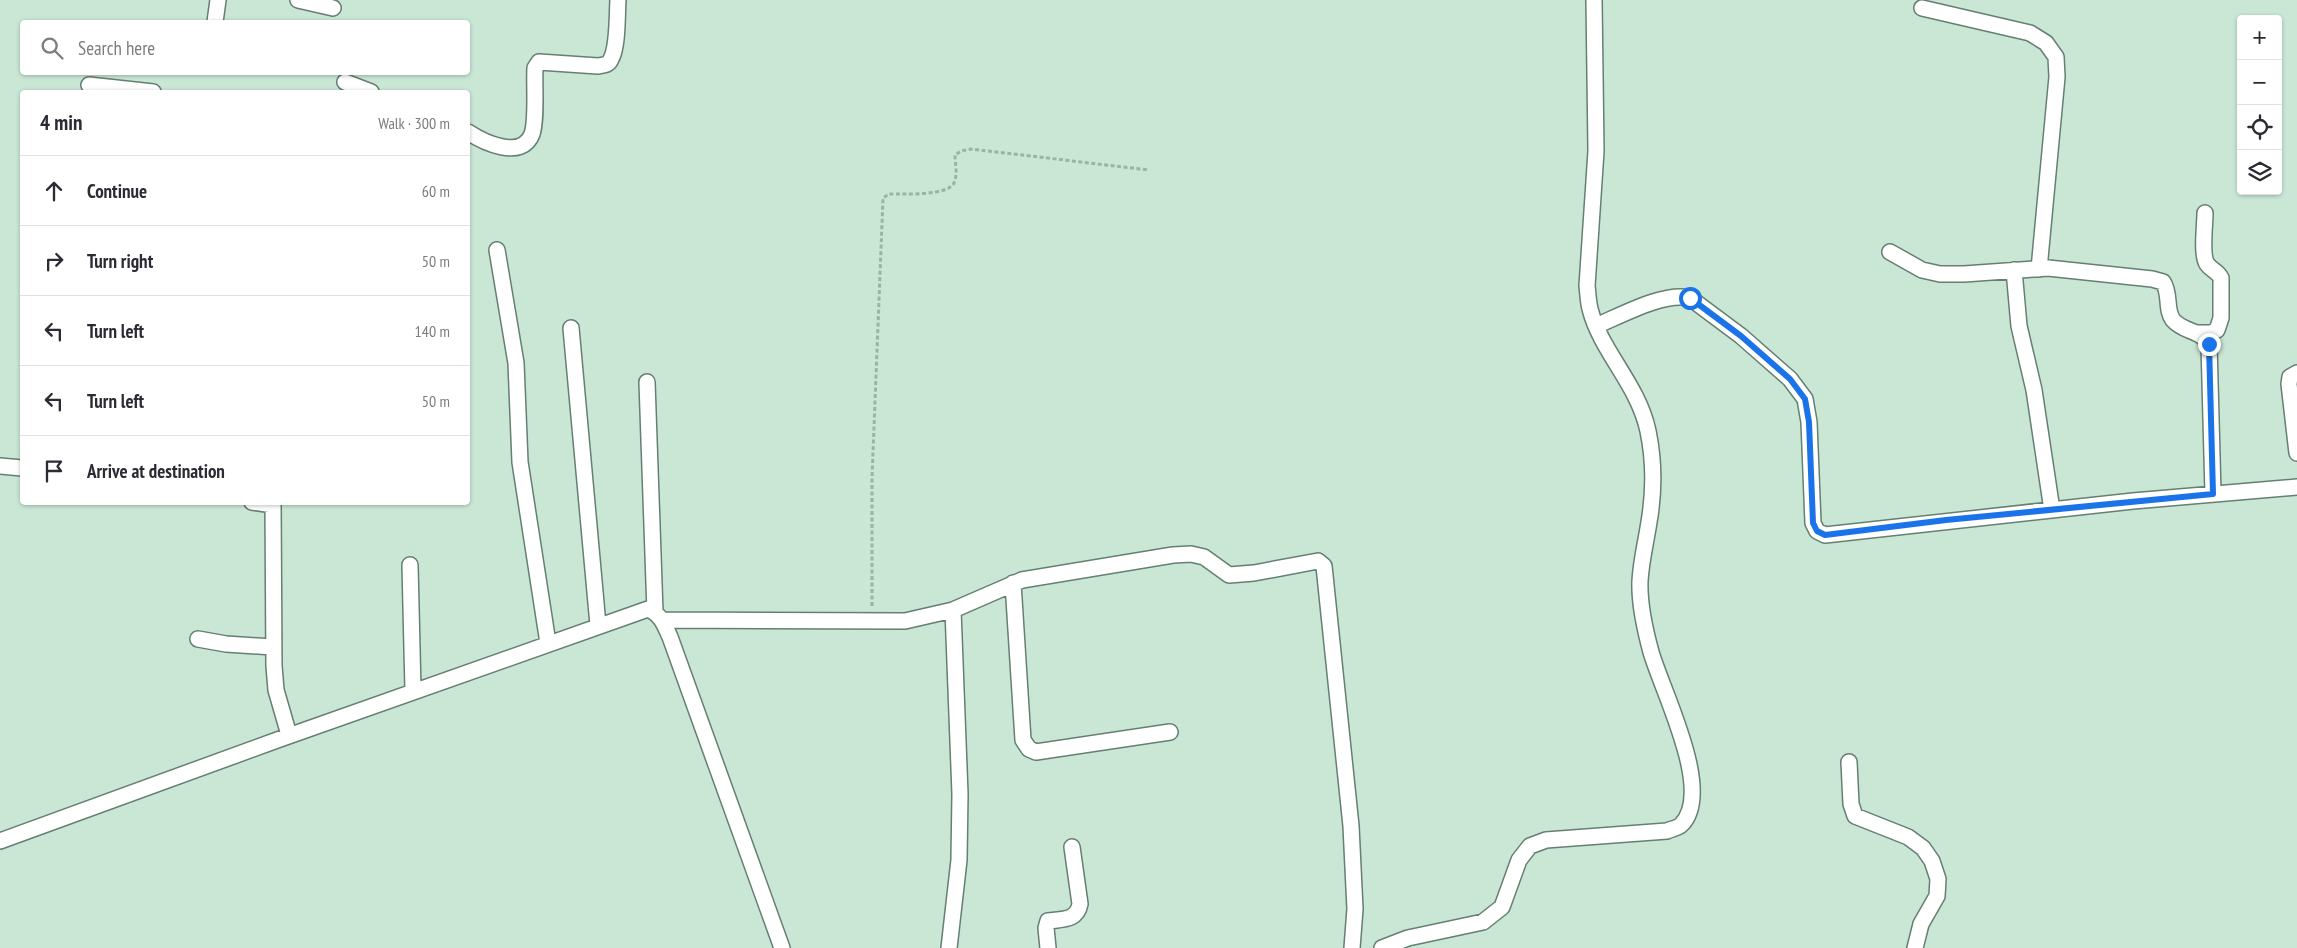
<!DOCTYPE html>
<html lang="en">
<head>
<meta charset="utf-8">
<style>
  :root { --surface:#fff; --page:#f2f2f3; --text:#2b2b33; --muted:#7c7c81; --line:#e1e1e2 }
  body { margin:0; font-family:"PT Sans Narrow",sans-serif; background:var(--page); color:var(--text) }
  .controls { position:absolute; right:15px; top:15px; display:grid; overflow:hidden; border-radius:5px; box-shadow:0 1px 4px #0004 }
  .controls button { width:45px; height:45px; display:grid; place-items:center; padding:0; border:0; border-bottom:1px solid var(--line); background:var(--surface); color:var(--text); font:25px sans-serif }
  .stop { position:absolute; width:15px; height:15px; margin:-11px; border:4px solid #1a73e8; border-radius:50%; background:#fff }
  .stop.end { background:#1a73e8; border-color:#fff; box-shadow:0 1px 5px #0008 }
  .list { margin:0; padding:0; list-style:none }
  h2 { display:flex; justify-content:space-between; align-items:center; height:65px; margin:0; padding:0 20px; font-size:21px }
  h2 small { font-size:16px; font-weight:400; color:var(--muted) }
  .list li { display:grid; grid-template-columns:32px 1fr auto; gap:15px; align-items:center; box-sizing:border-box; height:70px; padding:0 20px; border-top:1px solid var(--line) }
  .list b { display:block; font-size:19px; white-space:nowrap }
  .list em { font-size:16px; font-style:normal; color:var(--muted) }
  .icon { flex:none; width:28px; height:28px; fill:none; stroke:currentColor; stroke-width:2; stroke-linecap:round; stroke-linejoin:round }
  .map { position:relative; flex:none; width:2297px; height:948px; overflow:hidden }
  .search { position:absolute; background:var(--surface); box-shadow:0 1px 4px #0004; left:20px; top:20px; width:450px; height:55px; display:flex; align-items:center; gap:12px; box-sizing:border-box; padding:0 18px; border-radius:5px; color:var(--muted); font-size:19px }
  .panel { position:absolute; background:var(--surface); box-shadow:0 1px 4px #0004; left:20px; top:90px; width:450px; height:415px; border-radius:5px }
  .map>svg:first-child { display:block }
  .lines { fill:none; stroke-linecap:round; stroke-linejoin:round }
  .minor-casing { stroke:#657f71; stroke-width:18 }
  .path { stroke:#9bb2a4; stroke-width:3; stroke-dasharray:4 2.5; stroke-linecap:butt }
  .minor { stroke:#fff; stroke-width:15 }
  .route { stroke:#1a73e8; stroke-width:6 }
</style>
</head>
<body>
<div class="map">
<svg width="2297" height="948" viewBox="0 0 2297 948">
  <rect width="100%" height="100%" fill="#cae7d6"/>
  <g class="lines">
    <defs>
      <path id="minor" d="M 298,0 L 333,8
        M 1922,8 L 2030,33 L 2046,43 L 2056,57 L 2057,77 L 2039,269
        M 215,22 L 218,0
        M 345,82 L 371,92
        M 89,85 L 153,92
        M 468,132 C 483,142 522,161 532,134 C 537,120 534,85 535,68 L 539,62 L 598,66 C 604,65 609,65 611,59 C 618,47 617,15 618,0
        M 497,250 L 516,363 L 520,462 L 548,643
        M 1890,252 L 1922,270 L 1940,274 L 1964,274 L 2048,268 L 2152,279 L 2163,282 C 2171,294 2165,309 2173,320 C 2183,332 2201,330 2209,344 L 2213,494
        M 2014,270 L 2019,326 L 2034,390 L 2052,510
        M 1596,326 C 1622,315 1663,292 1690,298 L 1741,336 L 1790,379 L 1805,399 L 1809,422 L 1813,523 L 1817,531 L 1825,535 L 2133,501 L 2297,487
        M 571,328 L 598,625
        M 2197,333 L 2211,333 L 2217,330 L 2221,318 L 2221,278 C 2218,271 2211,270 2207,264 C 2201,255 2205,225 2205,213
        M 2297,373 L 2290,377 L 2289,384 L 2297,453
        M 647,382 L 655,612
        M 0,466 L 22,468
        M 252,502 L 273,505
        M 273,502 L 274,666 L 276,690 L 289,735
        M 410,565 L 413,691
        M 1013,583 L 1023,740 L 1029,749 L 1036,752 L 1170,732
        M 662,620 L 905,621 L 953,610 L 1022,580 L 1173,555 L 1191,554 L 1204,557 L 1229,575 L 1254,573 L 1318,561 L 1324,566 L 1351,826 L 1355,909 L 1352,948
        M 198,639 L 226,644 L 273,647
        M 1849,762 L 1851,804 L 1855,816 L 1908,837 L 1923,848 L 1932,861 L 1938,879 L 1937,896 L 1921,924 L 1915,948
        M 0,841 L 280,739 L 648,609 C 661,614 665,626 670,637 L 782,948
        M 949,948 L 959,860 L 960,794 L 953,610
        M 1048,948 L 1046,928 L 1048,921 C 1062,919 1077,921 1080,904 L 1072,847
        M 1382,948 L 1408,938 L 1483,922 L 1502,907 L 1519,860 L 1530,846 L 1546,840 L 1667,831 C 1671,829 1678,828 1681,825 C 1715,792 1662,691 1651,652 C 1645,630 1639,605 1640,581 C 1641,561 1646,542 1649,522 C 1654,493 1654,460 1648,431 C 1638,384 1601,352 1590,309 C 1588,301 1588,293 1587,286 L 1596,151 L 1594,0"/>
    </defs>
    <use href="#minor" class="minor-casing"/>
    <path class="path" d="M 872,606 L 872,478 L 883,198 L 889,194 C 903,194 948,196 954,183 C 958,174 955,164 955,155 L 961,151 L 971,149 L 1149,170"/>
    <use href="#minor" class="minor"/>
  </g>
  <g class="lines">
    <path class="route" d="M 1690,298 L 1741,336 L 1790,379 L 1805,399 L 1809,422 L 1813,523 L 1817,531 L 1825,535 L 1946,520 L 2213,494 L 2209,344"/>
  </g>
</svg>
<div class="controls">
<button>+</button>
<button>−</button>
<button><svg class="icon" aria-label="locate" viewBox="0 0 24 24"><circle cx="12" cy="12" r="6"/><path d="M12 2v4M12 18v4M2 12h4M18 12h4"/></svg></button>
<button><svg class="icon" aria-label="layers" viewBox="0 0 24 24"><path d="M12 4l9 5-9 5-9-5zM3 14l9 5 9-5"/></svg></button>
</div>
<div class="stop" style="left:1690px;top:298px"></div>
<div class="stop end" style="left:2209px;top:344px"></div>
<div class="search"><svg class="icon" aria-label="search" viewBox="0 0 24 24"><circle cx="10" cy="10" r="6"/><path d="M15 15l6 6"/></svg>Search here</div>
<section class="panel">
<h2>4 min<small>Walk · 300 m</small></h2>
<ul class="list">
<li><svg class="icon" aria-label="ahead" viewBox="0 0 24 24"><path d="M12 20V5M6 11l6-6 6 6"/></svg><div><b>Continue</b></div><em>60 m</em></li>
<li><svg class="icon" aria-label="right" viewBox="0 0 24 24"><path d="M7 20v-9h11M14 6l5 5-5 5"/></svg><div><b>Turn right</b></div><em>50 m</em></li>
<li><svg class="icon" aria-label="left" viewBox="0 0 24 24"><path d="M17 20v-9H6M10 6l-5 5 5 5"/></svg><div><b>Turn left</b></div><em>140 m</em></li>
<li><svg class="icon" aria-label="left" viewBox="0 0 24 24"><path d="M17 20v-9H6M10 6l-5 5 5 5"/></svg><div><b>Turn left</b></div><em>50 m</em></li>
<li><svg class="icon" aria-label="arrive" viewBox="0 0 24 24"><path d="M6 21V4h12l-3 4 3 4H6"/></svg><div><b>Arrive at destination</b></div></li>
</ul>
</section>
</div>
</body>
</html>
